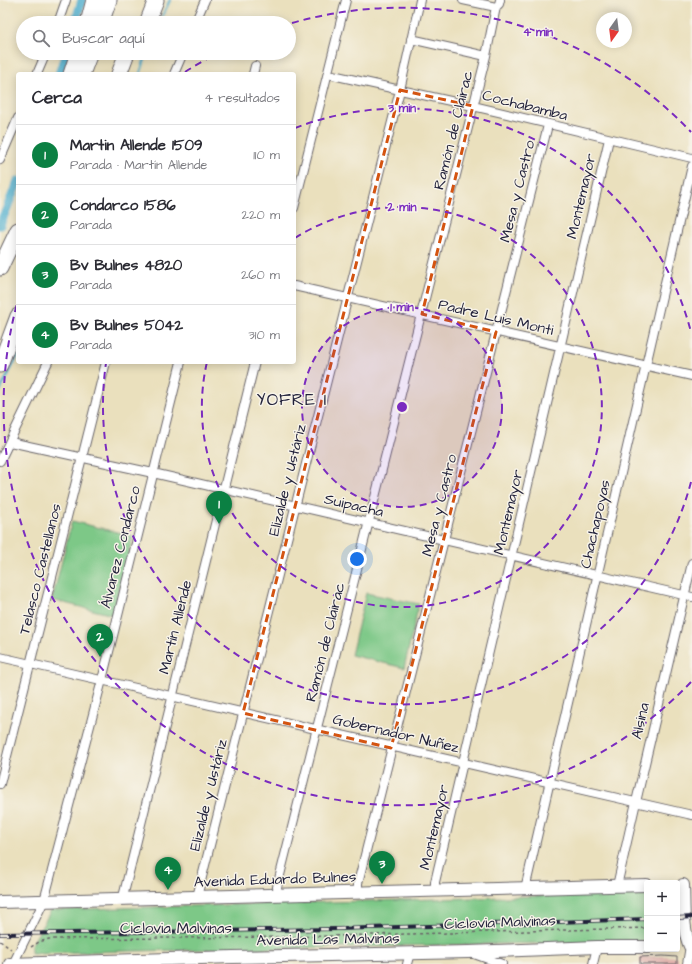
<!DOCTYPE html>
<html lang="es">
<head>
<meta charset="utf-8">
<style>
  :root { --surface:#fff; --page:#f7f7f7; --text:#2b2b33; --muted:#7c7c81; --line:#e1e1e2; --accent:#0b8043 }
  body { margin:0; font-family:"Architects Daughter",sans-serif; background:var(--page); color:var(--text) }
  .controls { position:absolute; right:12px; bottom:12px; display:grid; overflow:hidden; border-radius:4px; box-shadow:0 2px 10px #0003 }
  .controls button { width:36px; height:36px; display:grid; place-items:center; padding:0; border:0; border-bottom:1px solid var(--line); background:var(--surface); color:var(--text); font:20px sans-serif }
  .compass { position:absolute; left:596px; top:12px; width:36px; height:36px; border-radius:50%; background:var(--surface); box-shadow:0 2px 10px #0003; rotate:194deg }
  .you { position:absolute; left:357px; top:559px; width:14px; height:14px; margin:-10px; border:3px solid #fff; border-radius:50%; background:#1a73e8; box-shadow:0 0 0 6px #1a73e833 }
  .badge { display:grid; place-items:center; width:26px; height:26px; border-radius:50%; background:var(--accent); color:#fff; font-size:13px; font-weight:700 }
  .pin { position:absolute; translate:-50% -33px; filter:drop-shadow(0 1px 2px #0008) }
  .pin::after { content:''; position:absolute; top:21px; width:14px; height:12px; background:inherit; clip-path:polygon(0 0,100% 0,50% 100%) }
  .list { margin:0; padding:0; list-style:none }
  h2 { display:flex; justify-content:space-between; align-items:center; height:52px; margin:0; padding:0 16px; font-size:17px }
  h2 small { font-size:13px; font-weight:400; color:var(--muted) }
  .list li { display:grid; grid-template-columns:26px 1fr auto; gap:12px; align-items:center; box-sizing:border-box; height:60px; padding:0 16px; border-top:1px solid var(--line) }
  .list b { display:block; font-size:15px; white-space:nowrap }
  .list p { margin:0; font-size:13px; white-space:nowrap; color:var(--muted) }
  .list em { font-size:13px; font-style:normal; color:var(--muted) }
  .icon { flex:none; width:22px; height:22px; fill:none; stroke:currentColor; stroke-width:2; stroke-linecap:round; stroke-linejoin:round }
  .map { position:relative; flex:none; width:692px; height:964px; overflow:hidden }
  .search { position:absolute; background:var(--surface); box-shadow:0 2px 10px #0003; left:16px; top:16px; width:280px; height:44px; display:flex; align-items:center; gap:10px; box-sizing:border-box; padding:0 14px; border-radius:22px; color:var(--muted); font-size:15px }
  .panel { position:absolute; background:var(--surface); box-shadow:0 2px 10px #0003; left:16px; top:72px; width:280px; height:292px; border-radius:4px }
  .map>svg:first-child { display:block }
  .green { fill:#7dc887; stroke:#507561 }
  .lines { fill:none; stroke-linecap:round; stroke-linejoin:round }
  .stream { stroke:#50afcf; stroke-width:2.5 }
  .canal { stroke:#50afcf; stroke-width:9 }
  .building { fill:#d99a97 }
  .minor-casing { stroke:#686468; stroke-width:10 }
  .secondary-casing { stroke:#686468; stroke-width:14 }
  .motorway-casing { stroke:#686468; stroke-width:17 }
  .path { stroke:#686468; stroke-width:1.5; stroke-dasharray:3 3; stroke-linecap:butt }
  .minor { stroke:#fff; stroke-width:8 }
  .secondary { stroke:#fff; stroke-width:12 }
  .motorway { stroke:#fff; stroke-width:15 }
  .rail-casing { stroke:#22223b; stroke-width:4 }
  .rail { stroke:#f7f3e8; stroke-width:2.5; stroke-dasharray:8; stroke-linecap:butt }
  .marked { fill:none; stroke:#d45411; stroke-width:3; stroke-dasharray:8 5; stroke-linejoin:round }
  .ring { fill:none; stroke:#7b2cbf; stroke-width:2; stroke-dasharray:7 5 }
  .labels { text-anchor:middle; stroke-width:3; stroke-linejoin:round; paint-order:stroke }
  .street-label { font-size:15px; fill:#22223b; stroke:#f7f3e8 }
  .quarter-label { font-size:17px; letter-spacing:1px; fill:#22223b; stroke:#f7f3e8 }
  .centre { fill:#7b2cbf; stroke:#f7f3e8; stroke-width:2 }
  .ring-label { font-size:12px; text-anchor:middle; font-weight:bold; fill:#7b2cbf; stroke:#f7f3e8; stroke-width:3; stroke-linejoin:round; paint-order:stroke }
</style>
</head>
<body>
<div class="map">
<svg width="692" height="964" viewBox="0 0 692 964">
  <rect width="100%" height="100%" fill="#f7f3e8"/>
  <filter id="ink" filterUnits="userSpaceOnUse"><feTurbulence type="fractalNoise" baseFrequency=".025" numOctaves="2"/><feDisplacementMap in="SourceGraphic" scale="8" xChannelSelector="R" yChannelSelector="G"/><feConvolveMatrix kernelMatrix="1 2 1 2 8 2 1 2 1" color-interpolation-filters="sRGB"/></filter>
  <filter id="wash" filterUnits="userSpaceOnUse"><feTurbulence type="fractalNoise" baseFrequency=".012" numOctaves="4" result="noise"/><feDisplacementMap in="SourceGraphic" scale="16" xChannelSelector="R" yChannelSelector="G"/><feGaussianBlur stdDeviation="0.9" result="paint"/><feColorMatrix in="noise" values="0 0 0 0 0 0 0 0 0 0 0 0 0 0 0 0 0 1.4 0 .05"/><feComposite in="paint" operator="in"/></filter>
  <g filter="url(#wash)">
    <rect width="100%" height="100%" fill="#eae0bd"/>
    <path class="green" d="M 72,521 L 133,536 L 113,615 L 52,600 Z
      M 366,593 L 419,604 L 404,668 L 351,655 Z
      M 647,893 L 647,941 L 31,953 L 31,946 L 51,910 Z"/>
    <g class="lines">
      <path class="stream" d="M 159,23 L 170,0
        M 140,74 L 147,53
        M 0,391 L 18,355"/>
      <path class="canal" d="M 75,23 L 82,0
        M 59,74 L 66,53
        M 0,225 L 18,181"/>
    </g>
    <g id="blocks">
      <path class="building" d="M 663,956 L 677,957 L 677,964 L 640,964 L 640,957 Z"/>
    </g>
  </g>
  <g filter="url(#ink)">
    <use href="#blocks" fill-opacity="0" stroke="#686468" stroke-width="1"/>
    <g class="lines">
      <defs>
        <path id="minor" d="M 463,0 L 496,7
          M 58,23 L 66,0
          M 195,23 L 205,0
          M 411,39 L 486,56
          M 37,74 L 46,53
          M 174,74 L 183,53
          M 253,74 L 255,66
          M 328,74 L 473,106 L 692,158
          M 0,160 L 18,118
          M 294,208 L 346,0
          M 294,286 L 692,376
          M 10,442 L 153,473 L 692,597
          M 0,461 L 48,362
          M 0,657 L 692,815
          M 0,784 L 106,362
          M 617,886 L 636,802 L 692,563
          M 525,889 L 692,166
          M 435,891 L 435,882 L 609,139
          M 358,893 L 358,883 L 548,125
          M 278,895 L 277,887 L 486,56 L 496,7 L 499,4 L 500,0
          M 197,897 L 400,90 L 420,0
          M 124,899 L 124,893 L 255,362
          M 474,954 L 502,964
          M 13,964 L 44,901 L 102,680 L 181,362
          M 407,964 L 410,953
          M 593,964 L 597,947
          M 687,964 L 690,946"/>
        <path id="secondary" d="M 683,885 C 684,903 682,930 690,946
          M 0,902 L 647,885
          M 10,964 L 233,957 L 469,952 L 597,947 L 647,947"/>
        <path id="motorway" d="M 88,23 L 94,0
          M 101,23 L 109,0
          M 147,23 L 156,0
          M 71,74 L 78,53
          M 82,74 L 90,53
          M 119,74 L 127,53
          M 0,268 L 18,230
          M 0,365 L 18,316"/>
      </defs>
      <use href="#minor" class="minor-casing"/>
      <use href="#secondary" class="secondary-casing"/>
      <use href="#motorway" class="motorway-casing"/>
      <path class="path" d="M 0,941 L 11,949
        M 31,947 L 39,942 L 49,939 L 290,937 L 647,928"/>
      <use href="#minor" class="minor"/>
      <use href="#secondary" class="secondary"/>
      <use href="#motorway" class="motorway"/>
      <defs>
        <path id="rail" d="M 677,918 L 692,917
          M 0,934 L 338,929 L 647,919"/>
      </defs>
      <use href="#rail" class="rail-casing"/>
      <use href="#rail" class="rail"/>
    </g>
  </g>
  <path class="marked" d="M 400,90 L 473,106 L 422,314 L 496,332 L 391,748 L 243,713 Z"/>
  <circle cx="402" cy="407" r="100" fill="#7b2cbf" fill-opacity=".12"/>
  <g class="ring">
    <circle cx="402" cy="407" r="100"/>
    <path d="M295 238A200 200 0 1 1 207 362"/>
    <path d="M691 482A299 299 0 0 1 106 363M295 128A299 299 0 0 1 691 332"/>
    <path d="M691 682A399 399 0 0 1 18 300M185 72A399 399 0 0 1 218 53M292 23A399 399 0 0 1 691 132"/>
  </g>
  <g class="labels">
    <g class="street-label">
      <text transform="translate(525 105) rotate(14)" y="5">Cochabamba</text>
      <text transform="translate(453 130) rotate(-76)" y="5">Ramón de Clairac</text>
      <text transform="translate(517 191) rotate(-76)" y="5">Mesa y Castro</text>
      <text transform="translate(581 196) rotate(-77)" y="5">Montemayor</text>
      <text transform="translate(496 317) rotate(13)" y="5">Padre Luis Monti</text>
      <text transform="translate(287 480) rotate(-76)" y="5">Elizalde y Ustáriz</text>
      <text transform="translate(354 505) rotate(13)" y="5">Suipacha</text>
      <text transform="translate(439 505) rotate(-76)" y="5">Mesa y Castro</text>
      <text transform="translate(508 512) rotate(-77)" y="5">Montemayor</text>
      <text transform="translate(595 524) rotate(-77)" y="5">Chachapoyas</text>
      <text transform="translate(120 547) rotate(-76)" y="5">Álvarez Condarco</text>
      <text transform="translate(40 569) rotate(-76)" y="5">Telasco Castellanos</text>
      <text transform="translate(175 627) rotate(-76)" y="5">Martín Allende</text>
      <text transform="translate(325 642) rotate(-76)" y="5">Ramón de Clairac</text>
      <text transform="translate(640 721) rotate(-77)" y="5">Alsina</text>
      <text transform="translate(396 733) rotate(13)" y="5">Gobernador Nuñez</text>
      <text transform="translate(208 795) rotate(-76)" y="5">Elizalde y Ustáriz</text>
      <text transform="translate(434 827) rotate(-77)" y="5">Montemayor</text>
      <text transform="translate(275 879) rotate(-2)" y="5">Avenida Eduardo Bulnes</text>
      <text transform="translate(500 922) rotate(-2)" y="5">Ciclovia Malvinas</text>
      <text x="176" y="933">Ciclovia Malvinas</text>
      <text transform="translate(328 939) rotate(-1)" y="5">Avenida Las Malvinas</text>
    </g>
    <g class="quarter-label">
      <text x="292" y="405">YOFRE I</text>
    </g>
  </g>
  <circle cx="402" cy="407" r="6" class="centre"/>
  <g class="ring-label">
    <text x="538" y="36">4 min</text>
    <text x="402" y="112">3 min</text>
    <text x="402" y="211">2 min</text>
    <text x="402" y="311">1 min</text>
  </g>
</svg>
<div class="controls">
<button>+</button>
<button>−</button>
</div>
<svg class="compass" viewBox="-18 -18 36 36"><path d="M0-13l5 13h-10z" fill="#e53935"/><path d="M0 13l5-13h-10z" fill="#7c7c81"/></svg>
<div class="you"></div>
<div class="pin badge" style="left:219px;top:524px">1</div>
<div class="pin badge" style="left:100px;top:657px">2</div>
<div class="pin badge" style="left:382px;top:884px">3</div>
<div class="pin badge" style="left:168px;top:890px">4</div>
<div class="search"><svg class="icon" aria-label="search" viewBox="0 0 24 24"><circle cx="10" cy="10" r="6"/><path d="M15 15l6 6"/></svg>Buscar aquí</div>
<section class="panel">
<h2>Cerca<small>4 resultados</small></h2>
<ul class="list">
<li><span class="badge">1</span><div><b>Martin Allende 1509</b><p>Parada · Martín Allende</p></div><em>110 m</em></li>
<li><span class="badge">2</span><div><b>Condarco 1586</b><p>Parada</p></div><em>220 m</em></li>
<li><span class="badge">3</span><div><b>Bv Bulnes 4820</b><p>Parada</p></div><em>260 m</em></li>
<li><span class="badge">4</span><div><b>Bv Bulnes 5042</b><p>Parada</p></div><em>310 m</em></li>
</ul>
</section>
</div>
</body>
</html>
